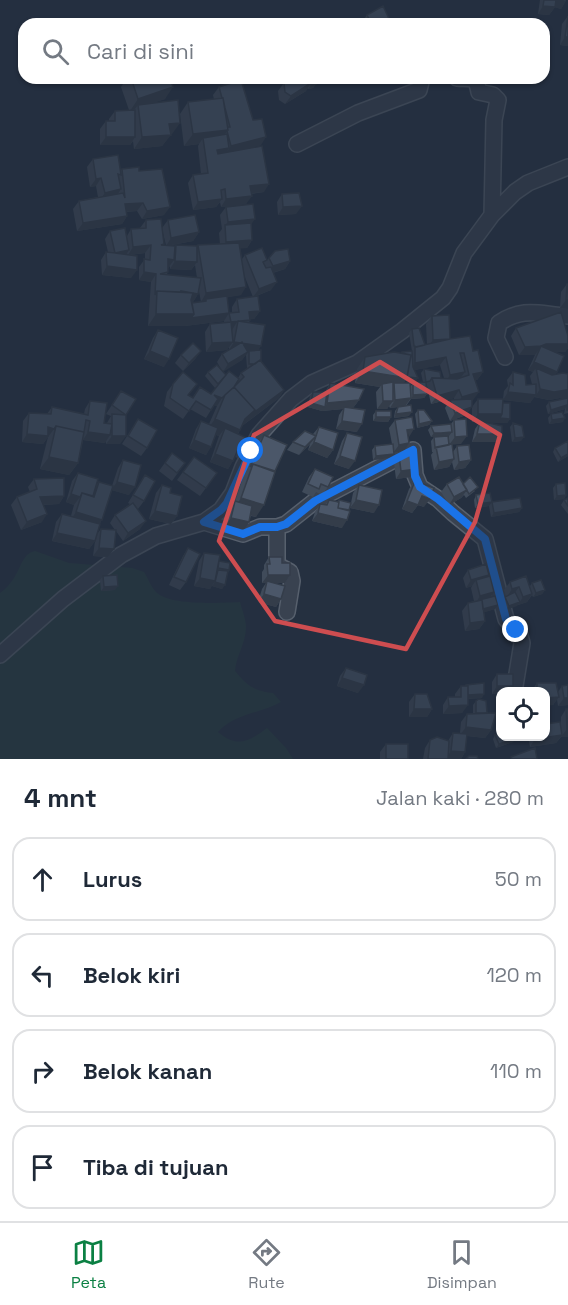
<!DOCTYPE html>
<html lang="id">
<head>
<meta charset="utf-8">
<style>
  :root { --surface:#fff; --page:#f6f6f7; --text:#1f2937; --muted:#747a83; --line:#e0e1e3; --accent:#0b8043 }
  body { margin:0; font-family:"Space Grotesk",sans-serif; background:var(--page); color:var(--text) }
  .controls { position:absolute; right:18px; bottom:18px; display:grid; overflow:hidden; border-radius:12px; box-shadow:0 2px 4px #0004 }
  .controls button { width:54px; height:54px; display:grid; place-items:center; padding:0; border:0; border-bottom:2px solid var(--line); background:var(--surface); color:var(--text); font:30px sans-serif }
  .stop { position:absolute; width:18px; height:18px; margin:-14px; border:4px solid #1a73e8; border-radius:50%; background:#fff }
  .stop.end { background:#1a73e8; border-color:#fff; box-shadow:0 2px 6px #0008 }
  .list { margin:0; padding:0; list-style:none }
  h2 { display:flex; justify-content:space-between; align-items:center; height:78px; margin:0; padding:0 24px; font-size:26px }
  h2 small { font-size:20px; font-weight:400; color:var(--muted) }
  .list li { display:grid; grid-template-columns:39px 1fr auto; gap:18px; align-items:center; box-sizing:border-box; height:84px; margin:0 12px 12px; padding:0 12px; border:2px solid var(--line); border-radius:18px }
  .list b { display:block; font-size:22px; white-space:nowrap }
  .list em { font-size:20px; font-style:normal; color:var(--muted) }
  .icon { flex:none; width:33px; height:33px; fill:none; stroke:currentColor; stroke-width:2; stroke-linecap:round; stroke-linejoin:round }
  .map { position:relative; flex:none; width:568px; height:759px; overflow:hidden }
  .search { position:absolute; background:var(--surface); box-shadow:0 2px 4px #0004; left:18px; right:18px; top:18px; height:66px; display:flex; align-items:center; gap:15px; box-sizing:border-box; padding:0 21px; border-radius:18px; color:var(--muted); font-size:22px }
  .sheet { height:462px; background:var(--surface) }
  nav { display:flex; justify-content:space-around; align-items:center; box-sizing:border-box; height:84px; border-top:2px solid var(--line); background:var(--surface); font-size:16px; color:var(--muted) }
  nav a { display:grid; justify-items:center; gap:3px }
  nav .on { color:var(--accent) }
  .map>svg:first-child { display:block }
  .green { fill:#273d41 }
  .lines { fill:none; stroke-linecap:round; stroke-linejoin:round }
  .minor-casing { stroke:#57606d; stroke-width:18 }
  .minor { stroke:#394250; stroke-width:15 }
  .wall { fill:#404b5a; fill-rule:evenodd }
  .shaded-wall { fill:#343d4a }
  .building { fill:#4b5769; stroke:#343d4a; stroke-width:1.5 }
  .route { stroke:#1a73e8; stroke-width:8 }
  .marked { fill:none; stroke:#ce4d50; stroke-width:4.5; stroke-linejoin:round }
</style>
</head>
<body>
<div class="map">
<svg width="568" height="759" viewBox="0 0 568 759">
  <rect width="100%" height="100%" fill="#253040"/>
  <path class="green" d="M 35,551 L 69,563 L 132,568 L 144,572 C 148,578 151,587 156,592 C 169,606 222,603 240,602 C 242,610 246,619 246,627 C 246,643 236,656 235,671 C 248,686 252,690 273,693 L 281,702 C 260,714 235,713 218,732 C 236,748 249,742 267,728 L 286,748 L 293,759 L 0,759 L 0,593 C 6,589 10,584 14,578 C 21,568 22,554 35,551 Z"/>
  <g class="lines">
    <defs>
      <path id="minor" d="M 457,78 C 472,79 476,76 479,92 L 493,95 L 498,100 L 494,120 L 492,215
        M 297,144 L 358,113 L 419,90 L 422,78
        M 505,357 L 496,338 L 499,323 C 524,306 541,315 568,316
        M 204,522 L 243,534 L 260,527 L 277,527 L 286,524 L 315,501 L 413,450 L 415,475 L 420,487 L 438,499 L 453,513 L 485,539 L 506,619 L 520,636 L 522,643 L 514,692
        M 277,527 L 277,562 L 279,566 L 290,572 L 292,581 L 287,612
        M 0,655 L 63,599 L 121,555 L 156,536 L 204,522 L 221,510 L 233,493 L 243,467 L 259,435 L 291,399 L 312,383 L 357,363 L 402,331 L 443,298 L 450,288 L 464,253 L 492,215 L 515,192 L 528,183 L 568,167"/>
    </defs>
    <use href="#minor" class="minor-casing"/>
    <use href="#minor" class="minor"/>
  </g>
  <path class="wall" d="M 540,0 L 566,0 L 561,9 L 555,7 L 549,15 L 538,14 Z
    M 367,15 L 390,21 L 387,24 L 362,24 L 361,23 Z
    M 568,16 L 568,46 L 560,45 L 562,24 Z
    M 127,78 L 170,78 L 165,99 L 152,103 L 172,134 L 171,134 L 162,146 L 134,149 L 133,141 L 130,145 L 100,145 L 100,129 L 106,121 L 109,121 L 109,119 L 115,111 L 129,110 L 121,87 Z
    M 324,78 L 315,82 L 316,84 L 313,88 L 308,89 L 307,88 L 306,91 L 285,104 L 279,100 L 278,91 L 284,83 Z
    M 219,87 L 261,145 L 242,150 L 264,192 L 251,194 L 246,204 L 221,207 L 220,202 L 216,207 L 193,210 L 188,183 L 193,175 L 201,174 L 198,146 L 199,144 L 184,146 L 180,114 L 188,102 L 214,99 L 213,95 Z
    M 93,159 L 120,171 L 122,169 L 139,171 L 164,215 L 142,219 L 137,211 L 126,212 L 127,216 L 122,224 L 77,231 L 73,209 L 79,201 L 98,197 L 96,186 L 90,187 L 87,167 Z
    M 282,194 L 296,214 L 278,215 L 277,202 Z
    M 226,207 L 251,224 L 252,240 L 247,248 L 240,248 L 242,259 L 245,255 L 267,260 L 269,258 L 290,261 L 285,269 L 273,273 L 271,290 L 254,297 L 260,311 L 254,319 L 250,319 L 249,323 L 259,350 L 261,361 L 284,390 L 279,398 L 242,426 L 238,434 L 244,450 L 238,458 L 235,457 L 228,469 L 210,462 L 219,436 L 216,435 L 206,455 L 189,448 L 196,429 L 201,421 L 209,424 L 217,406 L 214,405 L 206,418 L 190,409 L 183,419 L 164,406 L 167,392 L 173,384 L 192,398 L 200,387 L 211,394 L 219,384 L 215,388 L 205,376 L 208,372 L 221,369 L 217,362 L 222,354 L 229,350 L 229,347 L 227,350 L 206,352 L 205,332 L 210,324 L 224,323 L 224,321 L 229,313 L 232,313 L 232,307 L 237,299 L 253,297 L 244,275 L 241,295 L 227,297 L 229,313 L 224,321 L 185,326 L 148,326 L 151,282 L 139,280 L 139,267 L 145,259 L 145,253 L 131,255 L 131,278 L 102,275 L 101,260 L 106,252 L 108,252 L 105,239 L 110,231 L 127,236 L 131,229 L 140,228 L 146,220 L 162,228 L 168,220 L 199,232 L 193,241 L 167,246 L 174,247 L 176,245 L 197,248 L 198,245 L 220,244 L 219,233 L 222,229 L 220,215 ZM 162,229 L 166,245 L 163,245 ZM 195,265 L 197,278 L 167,275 L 168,268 L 170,266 L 170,269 L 191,270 ZM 199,291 L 201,302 L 205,301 L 204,302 L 192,303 L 192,302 L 193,302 L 198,294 ZM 247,353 L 246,355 L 247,368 L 248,368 L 241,373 L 238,378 L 226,375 L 223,371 L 242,360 Z
    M 567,284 L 568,284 L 568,309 L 560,308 L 561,292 Z
    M 432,316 L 450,339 L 473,351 L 483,372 L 477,380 L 475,380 L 473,400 L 472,401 L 466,415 L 450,421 L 445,408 L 450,400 L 454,400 L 454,398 L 431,404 L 427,386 L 427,394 L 424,398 L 411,399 L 406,406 L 409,416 L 394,418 L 395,411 L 398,407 L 390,408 L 389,406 L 387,409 L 377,409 L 376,392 L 380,387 L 355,383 L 357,369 L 365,357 L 401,353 L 402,352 L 412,351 L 409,333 L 412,329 L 425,345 L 427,344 L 426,324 ZM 440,365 L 444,378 L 441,378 L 424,369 L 421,373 L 423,382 L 413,383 L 410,387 L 403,383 L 405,381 L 415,382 L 414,370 Z
    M 516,328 L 568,336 L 568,348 L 565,352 L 555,352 L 557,372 L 555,375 L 568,374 L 568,413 L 564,414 L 565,409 L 548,414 L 546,406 L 549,402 L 564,399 L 560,398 L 549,400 L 534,397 L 530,403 L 503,400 L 503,403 L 510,419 L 507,423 L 484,422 L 502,434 L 497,442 L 472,442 L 475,429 L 480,422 L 472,422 L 472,407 L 478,399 L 503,399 L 504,391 L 508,386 L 507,380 L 513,372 L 526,385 L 532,384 L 530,376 L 533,372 L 528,370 L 535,355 L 519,355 L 511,336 Z
    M 158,330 L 164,367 L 144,359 L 153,338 Z
    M 201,351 L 195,359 L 183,371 L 175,363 L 181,355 Z
    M 330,383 L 359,400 L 353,408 L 357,432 L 336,429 L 339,415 L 343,409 L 322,411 L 308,407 L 310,396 L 313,392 L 325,392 Z
    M 121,391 L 126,415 L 120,444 L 106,444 L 106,440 L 105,443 L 83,440 L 78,463 L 69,475 L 40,469 L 48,437 L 43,444 L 22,442 L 23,421 L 29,413 L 47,414 L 52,407 L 84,414 L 85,409 L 90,401 L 104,423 L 107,423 L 111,416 L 106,414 Z
    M 418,410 L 432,421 L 429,425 L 417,428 L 415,414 Z
    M 376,411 L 391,417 L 388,422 L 373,421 L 373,415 Z
    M 551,414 L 563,422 L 549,424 L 548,418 Z
    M 138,419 L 147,448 L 141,456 L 122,444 Z
    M 395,420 L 408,437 L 404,451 L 394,453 L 391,458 L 373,460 L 372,450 L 375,446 L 392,444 L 389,428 Z
    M 454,420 L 461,444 L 452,444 L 453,452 L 457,446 L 471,460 L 465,468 L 454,470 L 452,462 L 449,467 L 434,470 L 431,455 L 433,452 L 432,452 L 431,441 L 434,437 L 436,437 L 431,437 L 428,430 L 431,426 L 451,424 ZM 449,436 L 449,445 L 442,437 Z
    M 513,423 L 521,441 L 512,442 L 510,427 Z
    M 319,427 L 333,450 L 327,458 L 308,450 L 310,444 L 299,455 L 287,450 L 293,442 L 313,434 Z
    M 347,433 L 349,469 L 334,464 L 342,441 Z
    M 264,435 L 275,471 L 256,517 L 251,516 L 244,530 L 225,526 L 229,509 L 235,502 L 244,475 L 258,443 Z
    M 568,441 L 568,456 L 558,462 L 553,452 L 555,448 Z
    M 172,453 L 185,463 L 172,481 L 159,471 Z
    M 399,455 L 417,469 L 411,477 L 396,479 L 394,463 Z
    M 194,457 L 217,473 L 200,496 L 177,480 Z
    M 123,460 L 129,495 L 112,490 L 96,535 L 101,529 L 115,530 L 110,523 L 115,515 L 130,504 L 128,503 L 145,475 L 144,501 L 138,509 L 136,508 L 140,529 L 123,541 L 116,531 L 114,549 L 108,557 L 93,556 L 95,541 L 89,549 L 52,541 L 56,522 L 62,514 L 71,516 L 74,505 L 66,502 L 72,481 L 78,473 L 96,485 L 99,482 L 112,486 L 118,468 Z
    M 315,469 L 328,487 L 322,495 L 316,492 L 313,497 L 302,492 L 309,477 Z
    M 34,479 L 64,496 L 59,504 L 43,505 L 42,522 L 21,530 L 11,505 L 17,497 L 30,492 L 28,487 Z
    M 415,481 L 424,507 L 418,505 L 412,513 L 402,509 L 409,489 Z
    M 447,484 L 463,484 L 475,491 L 466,498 L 464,495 L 461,498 L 449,505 L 441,492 Z
    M 556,484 L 566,495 L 564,499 L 554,500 L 553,488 Z
    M 162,485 L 170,493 L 177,516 L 171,524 L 149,519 L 156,493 Z
    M 359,485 L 374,513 L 350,508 L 353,493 Z
    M 476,495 L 492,502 L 489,506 L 475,508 L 474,500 Z
    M 568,498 L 568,514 L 561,505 L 564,500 Z
    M 329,500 L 337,502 L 339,500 L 342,528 L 312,521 L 315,512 L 320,504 L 325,505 Z
    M 492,502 L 522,508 L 519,512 L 491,517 L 489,506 Z
    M 188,548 L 186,582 L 180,590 L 169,585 L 183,556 Z
    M 204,553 L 219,561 L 229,570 L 222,589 L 212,586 L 212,585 L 210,589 L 194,586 L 199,561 Z
    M 269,557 L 282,563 L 290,575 L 285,583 L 274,583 L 281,599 L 276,607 L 258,602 L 262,589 L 266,583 L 262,583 L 262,572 L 264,569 L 264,565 Z
    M 468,570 L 489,575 L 488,577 L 491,597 L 498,605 L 495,609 L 484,612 L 485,621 L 479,629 L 465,631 L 462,611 L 468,603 L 474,601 L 471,588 L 472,586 L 466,588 L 463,578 Z
    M 103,576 L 115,590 L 101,591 L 100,580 Z
    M 510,582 L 530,586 L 532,583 L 545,590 L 542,594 L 533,597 L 532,595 L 527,602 L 518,605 L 517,605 L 506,610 L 502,601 L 506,596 L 504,590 Z
    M 346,668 L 358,693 L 337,686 L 340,676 Z
    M 497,674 L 513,686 L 510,692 L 501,692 L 492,694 L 492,682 Z
    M 537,683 L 558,692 L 562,686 L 568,705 L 558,706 L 557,699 L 553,705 L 546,692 L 531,692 Z
    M 466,685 L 482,698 L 468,699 L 462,713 L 443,714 L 443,705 L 448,697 L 455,697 L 455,694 L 461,686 L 465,686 Z
    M 415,694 L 432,709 L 427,717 L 409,717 L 409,702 Z
    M 476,701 L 487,713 L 491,730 L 485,738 L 467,736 L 465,752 L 461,759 L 423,759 L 425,748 L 430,740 L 448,741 L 453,733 L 460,733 L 461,722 L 467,714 L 473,713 L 473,705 Z
    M 501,703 L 501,718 L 499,705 Z
    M 566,709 L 568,737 L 561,737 L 556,743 L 530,747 L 528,736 L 546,736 L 561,727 L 561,717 Z
    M 495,735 L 513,742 L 496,748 L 493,739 Z
    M 386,744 L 408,759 L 380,759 L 380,752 Z"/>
  <path class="shaded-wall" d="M 554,0 L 563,0 L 566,1 L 561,9 L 550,6 Z
    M 543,6 L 555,7 L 549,15 L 538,14 Z
    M 565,37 L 568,37 L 568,46 L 560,45 Z
    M 318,78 L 324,78 L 312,84 L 314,80 Z
    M 311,83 L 306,91 L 285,104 L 291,96 Z
    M 316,84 L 313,88 L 308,89 L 311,85 Z
    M 173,87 L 165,99 L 139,108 L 138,105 L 135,109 L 130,111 L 138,99 Z
    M 180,123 L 172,134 L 162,135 L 171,135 L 162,146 L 134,149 L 142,137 L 169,124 Z
    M 228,130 L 220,141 L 203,138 L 199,144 L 184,146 L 193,134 Z
    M 106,137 L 135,137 L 130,145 L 100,145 Z
    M 266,137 L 261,145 L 225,154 L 231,146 Z
    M 229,148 L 224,156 L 212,158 L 217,150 Z
    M 101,178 L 96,186 L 90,187 L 96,179 Z
    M 269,184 L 264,192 L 245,194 L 250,186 Z
    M 121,189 L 116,197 L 99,201 L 105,193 Z
    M 252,196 L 246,204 L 221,207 L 226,199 Z
    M 222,199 L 216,207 L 193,210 L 198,202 Z
    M 143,203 L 137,211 L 119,212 L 125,204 Z
    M 302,206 L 296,214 L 278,215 L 283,207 Z
    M 170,207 L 164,215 L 142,219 L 147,211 Z
    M 127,216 L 122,224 L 77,231 L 83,223 Z
    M 255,219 L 249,227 L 225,225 L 228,222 Z
    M 199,232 L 193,241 L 166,246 L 171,238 Z
    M 252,240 L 247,248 L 221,250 L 226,242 Z
    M 151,245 L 145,253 L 128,255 L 133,247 Z
    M 129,250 L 124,258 L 115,253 Z
    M 168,259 L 174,260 L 168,268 Z
    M 175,261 L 197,262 L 191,270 L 170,269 Z
    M 290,261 L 285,269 L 267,274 L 273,266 Z
    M 107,266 L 137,270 L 131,278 L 102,275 Z
    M 144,272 L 156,274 L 151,282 L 139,280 Z
    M 277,282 L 271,290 L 253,297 L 259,289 Z
    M 246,287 L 241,295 L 206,301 L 206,299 L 205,301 L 201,302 L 206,293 Z
    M 181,291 L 198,294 L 193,302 L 179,300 Z
    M 566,300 L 568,300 L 568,309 L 560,308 Z
    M 260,311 L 254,319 L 243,320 L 249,312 Z
    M 229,313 L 224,321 L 185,326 L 148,326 L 156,314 Z
    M 231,322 L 237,322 L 232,330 Z
    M 450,339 L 427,348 L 433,340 Z
    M 233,342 L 227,350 L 206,352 L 212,343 Z
    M 234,342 L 261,346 L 256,354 L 249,351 L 242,360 L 223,372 L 228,364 L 229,350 Z
    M 546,344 L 568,344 L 568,348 L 565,352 L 540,352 L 541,347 L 535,355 L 519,355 L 525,347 Z
    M 150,351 L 169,359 L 164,367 L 144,359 Z
    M 201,351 L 195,359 L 183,371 L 189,363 Z
    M 446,357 L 440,365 L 410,371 L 415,363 Z
    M 534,362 L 557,372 L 552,380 L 536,368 L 533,372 L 528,370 Z
    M 363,371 L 406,377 L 418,378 L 415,382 L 405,381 L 399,390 L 394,383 L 390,389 L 382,384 L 380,387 L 355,383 Z
    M 465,372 L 459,380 L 445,383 L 450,375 Z
    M 483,372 L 477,380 L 468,382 L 473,374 Z
    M 540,389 L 566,390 L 568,390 L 568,401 L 560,398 L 549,400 L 535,397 Z
    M 284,390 L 279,398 L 247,422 L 238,429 L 240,430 L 232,442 L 225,428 L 219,436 L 206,431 L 215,419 L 245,419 L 255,410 Z
    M 459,390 L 454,398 L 431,404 L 437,396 Z
    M 479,392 L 473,400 L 456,405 L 462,397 Z
    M 508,392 L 536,395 L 530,403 L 503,400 Z
    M 427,394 L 424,398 L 411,399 L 413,395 Z
    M 214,395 L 222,398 L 217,406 L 209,403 Z
    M 411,398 L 405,406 L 390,408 L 395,400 Z
    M 359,400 L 353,408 L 344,407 L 343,409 L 322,411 L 308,407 L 311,403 L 325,407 L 327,403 Z
    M 383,401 L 393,401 L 387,409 L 377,409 Z
    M 567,405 L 565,409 L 548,414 L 551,410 Z
    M 472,407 L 466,415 L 450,421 L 455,413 Z
    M 412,412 L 409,416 L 394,418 L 396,414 Z
    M 478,414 L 502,414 L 510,419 L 507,423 L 472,422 Z
    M 376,417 L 391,417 L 388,422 L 373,421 Z
    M 565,418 L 563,422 L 549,424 L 552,420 Z
    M 342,421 L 362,424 L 357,432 L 336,429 Z
    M 432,421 L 429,425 L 417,428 L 419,424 Z
    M 48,427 L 54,429 L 43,444 L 22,442 L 27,434 Z
    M 414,429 L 409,437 L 407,430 Z
    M 88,432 L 110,435 L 105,443 L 83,440 Z
    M 452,432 L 449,436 L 431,437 L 434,433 Z
    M 477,434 L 502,434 L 497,442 L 472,442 Z
    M 112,436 L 126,436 L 120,444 L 106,444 Z
    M 316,436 L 310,444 L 299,455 L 305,447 Z
    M 467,436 L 461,444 L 449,445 L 455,437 Z
    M 524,437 L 521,441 L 512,442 L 515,438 Z
    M 194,440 L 211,447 L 206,455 L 189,448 Z
    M 314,442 L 333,450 L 327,458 L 308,450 Z
    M 409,443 L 404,451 L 393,453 L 399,445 Z
    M 215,454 L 233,461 L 228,469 L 210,462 Z
    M 394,454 L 391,458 L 373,460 L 376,456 Z
    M 568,454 L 568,456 L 558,462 L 561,458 Z
    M 340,456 L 355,461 L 349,469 L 334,464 Z
    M 49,457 L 78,463 L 69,475 L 40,469 Z
    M 454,459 L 449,467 L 434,470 L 439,462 Z
    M 471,460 L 465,468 L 454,470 L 459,462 Z
    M 417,469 L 411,477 L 396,479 L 401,471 Z
    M 117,482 L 135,487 L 129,495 L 111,490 Z
    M 467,490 L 461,498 L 449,505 L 454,497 Z
    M 71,494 L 80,497 L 74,505 L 66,502 Z
    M 566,495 L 564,499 L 554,500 L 557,496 Z
    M 64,496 L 59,504 L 35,505 L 40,497 Z
    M 422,496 L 430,499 L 424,507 L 416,504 Z
    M 241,498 L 264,505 L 256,517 L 233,510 Z
    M 356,500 L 379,505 L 374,513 L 350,508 Z
    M 407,501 L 418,505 L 412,513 L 402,509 Z
    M 492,502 L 489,506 L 475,508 L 478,504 Z
    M 522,508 L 519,512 L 491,517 L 494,513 Z
    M 155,511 L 177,516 L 171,524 L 149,519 Z
    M 76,512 L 102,520 L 94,532 L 68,524 Z
    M 318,513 L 347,520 L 342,528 L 312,521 Z
    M 47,514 L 42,522 L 21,530 L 27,522 Z
    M 231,518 L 249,522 L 244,530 L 225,526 Z
    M 146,521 L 140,529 L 123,541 L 128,533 Z
    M 57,533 L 95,541 L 89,549 L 52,541 Z
    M 99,548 L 114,549 L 108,557 L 93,556 Z
    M 268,575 L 290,575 L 285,583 L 267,583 L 267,581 L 266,583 L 262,583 Z
    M 489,575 L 484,583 L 476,580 L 472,586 L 466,588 L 471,580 Z
    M 200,578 L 215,581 L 210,589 L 194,586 Z
    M 215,582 L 225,585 L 222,589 L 212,586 Z
    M 118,586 L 115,590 L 101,591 L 104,587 Z
    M 519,587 L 513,595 L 507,597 L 512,589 Z
    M 545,590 L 542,594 L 533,597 L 536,593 Z
    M 494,592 L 489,600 L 475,604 L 480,596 Z
    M 264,594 L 281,599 L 276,607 L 258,602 Z
    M 532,594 L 527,602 L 518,605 L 523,597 Z
    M 520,602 L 517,606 L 506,610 L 509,606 Z
    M 498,605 L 495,609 L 479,614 L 481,610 Z
    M 485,621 L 479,629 L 465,631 L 470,623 Z
    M 342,678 L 364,685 L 358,693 L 337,686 Z
    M 497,686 L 513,686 L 510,692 L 501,692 L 501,694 L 492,694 Z
    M 484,694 L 482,698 L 464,699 L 467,695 Z
    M 559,697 L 553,705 L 546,706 L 546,698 Z
    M 564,698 L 568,698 L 568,705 L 558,706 Z
    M 468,705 L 462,713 L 443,714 L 449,706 Z
    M 414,709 L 432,709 L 427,717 L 409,717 Z
    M 466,727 L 491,730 L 485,738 L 460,735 Z
    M 567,729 L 568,729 L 568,737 L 561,737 Z
    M 562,735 L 556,743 L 530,747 L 535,739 Z
    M 516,738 L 513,742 L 496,748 L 499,744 Z
    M 451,751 L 465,752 L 461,759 L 446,759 Z"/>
  <path class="building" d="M 544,0 L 556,0 L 555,7 L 543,6 Z
    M 383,6 L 390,21 L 382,24 L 379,24 L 379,22 L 372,24 L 367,15 Z
    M 568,16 L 568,37 L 565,37 Z
    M 131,78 L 170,78 L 173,87 L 138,99 Z
    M 293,78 L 309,78 L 311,83 L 291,96 L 285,92 L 284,83 Z
    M 309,78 L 318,78 L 314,80 L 316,84 L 311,85 L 310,83 L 311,83 Z
    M 241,80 L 253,120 L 262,119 L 266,137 L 231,146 L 227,131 L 228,127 L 230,127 L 225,108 L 223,98 L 222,98 L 219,87 Z
    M 223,98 L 228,130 L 193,134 L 188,102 Z
    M 178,100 L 180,123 L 169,124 L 171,135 L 142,137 L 138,105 Z
    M 135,110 L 135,137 L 106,137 L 106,121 L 115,121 L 115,111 Z
    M 227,134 L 229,148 L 217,150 L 218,154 L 262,146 L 269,184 L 250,186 L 252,196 L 226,199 L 225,189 L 221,190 L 222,199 L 198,202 L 193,175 L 208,173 L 203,138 Z
    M 118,155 L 121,175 L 118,174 L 121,189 L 105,193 L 101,178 L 96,179 L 93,159 Z
    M 139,167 L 139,171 L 162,169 L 170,207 L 147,211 L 143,203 L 125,204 L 127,216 L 83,223 L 79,201 L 123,193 L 125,198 L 122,169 Z
    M 299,193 L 302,206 L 283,207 L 282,194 Z
    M 253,204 L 255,219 L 228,222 L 226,207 Z
    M 195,215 L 199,232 L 171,238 L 168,220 Z
    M 161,219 L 164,244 L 161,245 L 175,246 L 174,260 L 168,259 L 168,272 L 160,274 L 201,278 L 198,294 L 181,291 L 181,292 L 157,291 L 155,295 L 156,274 L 144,272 L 144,259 L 150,260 L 151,245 L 133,247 L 131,229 L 146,228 L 146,220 Z
    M 251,223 L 252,240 L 226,242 L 225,225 Z
    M 125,228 L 129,250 L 115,253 L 137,256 L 137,270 L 107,266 L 106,252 L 115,253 L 110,231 Z
    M 239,243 L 246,287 L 206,293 L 198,245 Z
    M 176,245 L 197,246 L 197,262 L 175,261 Z
    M 262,248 L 267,260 L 263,262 L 266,268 L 271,267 L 277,282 L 259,289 L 245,255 Z
    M 288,249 L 290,261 L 273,266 L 269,258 L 275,251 Z
    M 567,284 L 568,284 L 568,300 L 566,300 Z
    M 157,291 L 193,293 L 191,300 L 194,314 L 156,314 Z
    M 227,296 L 229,313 L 191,318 L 194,314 L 192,303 L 206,301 L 206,299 Z
    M 258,296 L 260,311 L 249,312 L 250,320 L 231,322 L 233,342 L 212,343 L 210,324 L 231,322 L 229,313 L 239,312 L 237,299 Z
    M 561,312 L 568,336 L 568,344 L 546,344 L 541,346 L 525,347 L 516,328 Z
    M 449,315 L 450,339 L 470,336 L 473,351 L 478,350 L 483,372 L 473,374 L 479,392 L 462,397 L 459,390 L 437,396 L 432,378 L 457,379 L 469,375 L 464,353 L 460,353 L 465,372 L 450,375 L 446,357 L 415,363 L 415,347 L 450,339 L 433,340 L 432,316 Z
    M 238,321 L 265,325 L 261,346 L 234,342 Z
    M 419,328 L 425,345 L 417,347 L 414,346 L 412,329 Z
    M 158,330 L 178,338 L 169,359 L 150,351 Z
    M 242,342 L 248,352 L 228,364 L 222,354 Z
    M 193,343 L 201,351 L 189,363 L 181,355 Z
    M 541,346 L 564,356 L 557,372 L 534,362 Z
    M 261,350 L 261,361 L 260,360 L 255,364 L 249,364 L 249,351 Z
    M 412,351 L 413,367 L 418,378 L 407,377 L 411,355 L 402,353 L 402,352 Z
    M 394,352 L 411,355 L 407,378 L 363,371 L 365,357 Z
    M 260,360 L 284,390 L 252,414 L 255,410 L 234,387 L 244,377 L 241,373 Z
    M 217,365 L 226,375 L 218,384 L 208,372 Z
    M 536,368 L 552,375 L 563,373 L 568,374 L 568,390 L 566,390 L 554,392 L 540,389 Z
    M 424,369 L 440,372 L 441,378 L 432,378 L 430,381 L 426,382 Z
    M 229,371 L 239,379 L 234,387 L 225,395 L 222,398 L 214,395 L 218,399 L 211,410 L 196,401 L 189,411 L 170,398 L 173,384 L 183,372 L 197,384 L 188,395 L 193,398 L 200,387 L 211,394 Z
    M 513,372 L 525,375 L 526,385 L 536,384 L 536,395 L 508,392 L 510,383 L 513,385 Z
    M 393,382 L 393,401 L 383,401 L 382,384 Z
    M 426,382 L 427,394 L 413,395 L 413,383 Z
    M 330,383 L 364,389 L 359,400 L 327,403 Z
    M 394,383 L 410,383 L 411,398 L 395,400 Z
    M 234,387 L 255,410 L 245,419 L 240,430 L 215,419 L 225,395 Z
    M 121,391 L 136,399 L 126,415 L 112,405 Z
    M 313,392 L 327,392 L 325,407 L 311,403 Z
    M 568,398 L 568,410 L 567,410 L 567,405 L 551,410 L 549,402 Z
    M 472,399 L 472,407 L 455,413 L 450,400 Z
    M 478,399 L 503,399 L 502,414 L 478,414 Z
    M 90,401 L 107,403 L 104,423 L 112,424 L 110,435 L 88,432 L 90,421 L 86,420 L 84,432 L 56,426 L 54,429 L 48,427 L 48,436 L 27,434 L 29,413 L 51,414 L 52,407 L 88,415 Z
    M 503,403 L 510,403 L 510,419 L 500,418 L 502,414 Z
    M 411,405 L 412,412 L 396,414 L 398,407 Z
    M 344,407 L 365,410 L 362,424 L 342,421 Z
    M 418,410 L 424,410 L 432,421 L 419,424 Z
    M 376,411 L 391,411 L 391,417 L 376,417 Z
    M 562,412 L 565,418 L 552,420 L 551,414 Z
    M 112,414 L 126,415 L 126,436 L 112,436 Z
    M 412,417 L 414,429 L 407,430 L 409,443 L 399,445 L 395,420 Z
    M 138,419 L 157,430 L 147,448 L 128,436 Z
    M 466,419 L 467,436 L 455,437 L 454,420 Z
    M 201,421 L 218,428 L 211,447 L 194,440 Z
    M 480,421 L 502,426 L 502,434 L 477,434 Z
    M 513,423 L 522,426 L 524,437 L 515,438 Z
    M 451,424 L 452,432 L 441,433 L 434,433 L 431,426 Z
    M 56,426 L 84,432 L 78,463 L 49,457 Z
    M 319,427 L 338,433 L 333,450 L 314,442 Z
    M 225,428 L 249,439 L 244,450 L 239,447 L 233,461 L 215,454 Z
    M 305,431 L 316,436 L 305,447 L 293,442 Z
    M 347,433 L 362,437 L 355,461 L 340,456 Z
    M 264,435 L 287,445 L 275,471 L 253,464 L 250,467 Z
    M 448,436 L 449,445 L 435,448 L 434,437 Z
    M 568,441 L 568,454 L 561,458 L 555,448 Z
    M 393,444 L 394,454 L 376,456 L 375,446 Z
    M 452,444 L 454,459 L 439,462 L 436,447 Z
    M 469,445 L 471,460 L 459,462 L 457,446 Z
    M 172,453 L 185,463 L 177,473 L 165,463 Z
    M 415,453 L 417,469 L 401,471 L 399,455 Z
    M 194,457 L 217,473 L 206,488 L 183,472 Z
    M 123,460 L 141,465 L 135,487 L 117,482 Z
    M 253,464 L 275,472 L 264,505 L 241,498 Z
    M 315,469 L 333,477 L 328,487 L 321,484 L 319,489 L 308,484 Z
    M 78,473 L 98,479 L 93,496 L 82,493 L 80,497 L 71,494 Z
    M 145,475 L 155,481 L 144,501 L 133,495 Z
    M 459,477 L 467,490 L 454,497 L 447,484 Z
    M 470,477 L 478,487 L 469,494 L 463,484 Z
    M 64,478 L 64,496 L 40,497 L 47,514 L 27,522 L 17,497 L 37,489 L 34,479 Z
    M 415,481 L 434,488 L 430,499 L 422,496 L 418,505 L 407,501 Z
    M 99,482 L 113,486 L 102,520 L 76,512 L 82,493 L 94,497 Z
    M 565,483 L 566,495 L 557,496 L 556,484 Z
    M 162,485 L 171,488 L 170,493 L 182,496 L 177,516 L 155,511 Z
    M 359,485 L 382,490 L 379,505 L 356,500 Z
    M 490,493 L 492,502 L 478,504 L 476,495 Z
    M 520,498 L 522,508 L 494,513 L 492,502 Z
    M 568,498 L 568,506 L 564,500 Z
    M 329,500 L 339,502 L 338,508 L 350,511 L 347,520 L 318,513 L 320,504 L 327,505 Z
    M 339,500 L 351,503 L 349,510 L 338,508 L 339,502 L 338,502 Z
    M 235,501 L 252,506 L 249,522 L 231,518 Z
    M 133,503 L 146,521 L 128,533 L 115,515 Z
    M 62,514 L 100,524 L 95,541 L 57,533 Z
    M 101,529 L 116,530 L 114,549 L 99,548 Z
    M 188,548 L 200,554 L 186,582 L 174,577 Z
    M 204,553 L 220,555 L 215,581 L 200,578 Z
    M 269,557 L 282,557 L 282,563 L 290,563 L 290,575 L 268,575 L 267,564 L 270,564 Z
    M 219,561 L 230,563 L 229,570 L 218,568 Z
    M 486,564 L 489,575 L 471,580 L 468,570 Z
    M 218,570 L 228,571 L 225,585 L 215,582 Z
    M 117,575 L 118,586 L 104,587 L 103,576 Z
    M 490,576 L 494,592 L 480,596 L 476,580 Z
    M 526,576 L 532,594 L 523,597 L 519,587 L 512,589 L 510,582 Z
    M 541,580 L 545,590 L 536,593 L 532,583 Z
    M 267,581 L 285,586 L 281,599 L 264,594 Z
    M 515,592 L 520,602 L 509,606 L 505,597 Z
    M 495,596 L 498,605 L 483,609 L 482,600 L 479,600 Z
    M 482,600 L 485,621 L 470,623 L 468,603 Z
    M 346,668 L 367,675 L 364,685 L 342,678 Z
    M 497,674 L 513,674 L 513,686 L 497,686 Z
    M 484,683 L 484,694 L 468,695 L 468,686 L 466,686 L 466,685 Z
    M 537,683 L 556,683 L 559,697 L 546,698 L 546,692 L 537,692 Z
    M 568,685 L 568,698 L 564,698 L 562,686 Z
    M 461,686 L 468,686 L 468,705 L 449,706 L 448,697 L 461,697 Z
    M 415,694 L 427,694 L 432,709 L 414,709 Z
    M 479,699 L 486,701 L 487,713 L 476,713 L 476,701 Z
    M 566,709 L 568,709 L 568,729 L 567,729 Z
    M 496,713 L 491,730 L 466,727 L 467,714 Z
    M 560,722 L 562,735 L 535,739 L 535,736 L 546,736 L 546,724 Z
    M 453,733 L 467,734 L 465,752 L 451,751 Z
    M 501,733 L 501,736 L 515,736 L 516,738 L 499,744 L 495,735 Z
    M 437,737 L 449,741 L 448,759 L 428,759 L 430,740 Z
    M 386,744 L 408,744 L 408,759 L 386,759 Z
    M 535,748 L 537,759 L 512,759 L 511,757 Z
    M 469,756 L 477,756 L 478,759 L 466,759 Z"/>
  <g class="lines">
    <path class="route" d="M 251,451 L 227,503 L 221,510 L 204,522 L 243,534 L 260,527 L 277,527 L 286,524 L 315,501 L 413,450 L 415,476 L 420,487 L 438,499 L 485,539 L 506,619 L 516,630"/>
  </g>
  <path d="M0 0H568V759H0ZM 380,362 L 500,435 L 475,522 L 406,649 L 275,621 L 219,541 L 254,435 Z" fill="#253040" fill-opacity=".55" fill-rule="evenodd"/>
  <path class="marked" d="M 380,362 L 500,435 L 475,522 L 406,649 L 275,621 L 219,541 L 254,435 Z"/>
</svg>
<div class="controls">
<button><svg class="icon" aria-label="locate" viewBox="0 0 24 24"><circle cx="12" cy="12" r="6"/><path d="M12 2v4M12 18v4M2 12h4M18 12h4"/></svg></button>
</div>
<div class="stop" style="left:251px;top:451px"></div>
<div class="stop end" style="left:516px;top:630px"></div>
<div class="search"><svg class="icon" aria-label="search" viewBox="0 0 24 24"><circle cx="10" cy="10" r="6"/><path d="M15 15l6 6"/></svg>Cari di sini</div>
</div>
<section class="sheet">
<h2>4 mnt<small>Jalan kaki · 280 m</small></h2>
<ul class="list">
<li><svg class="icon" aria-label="ahead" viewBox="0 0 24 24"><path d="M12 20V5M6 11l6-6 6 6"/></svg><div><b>Lurus</b></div><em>50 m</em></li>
<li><svg class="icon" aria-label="left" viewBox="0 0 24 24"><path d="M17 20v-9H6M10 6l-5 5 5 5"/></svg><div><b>Belok kiri</b></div><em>120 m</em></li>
<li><svg class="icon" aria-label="right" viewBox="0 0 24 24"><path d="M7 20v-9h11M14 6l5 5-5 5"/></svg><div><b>Belok kanan</b></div><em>110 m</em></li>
<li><svg class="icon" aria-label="arrive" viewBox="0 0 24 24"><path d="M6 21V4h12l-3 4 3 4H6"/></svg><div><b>Tiba di tujuan</b></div></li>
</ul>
</section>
<nav>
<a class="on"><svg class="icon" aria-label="map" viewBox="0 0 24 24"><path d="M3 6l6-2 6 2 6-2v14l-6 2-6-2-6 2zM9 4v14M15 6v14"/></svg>Peta</a>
<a><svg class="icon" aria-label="directions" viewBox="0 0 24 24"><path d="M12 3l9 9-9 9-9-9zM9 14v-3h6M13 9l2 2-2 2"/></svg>Rute</a>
<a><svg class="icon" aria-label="saved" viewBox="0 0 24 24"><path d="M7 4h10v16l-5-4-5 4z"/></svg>Disimpan</a>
</nav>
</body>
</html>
